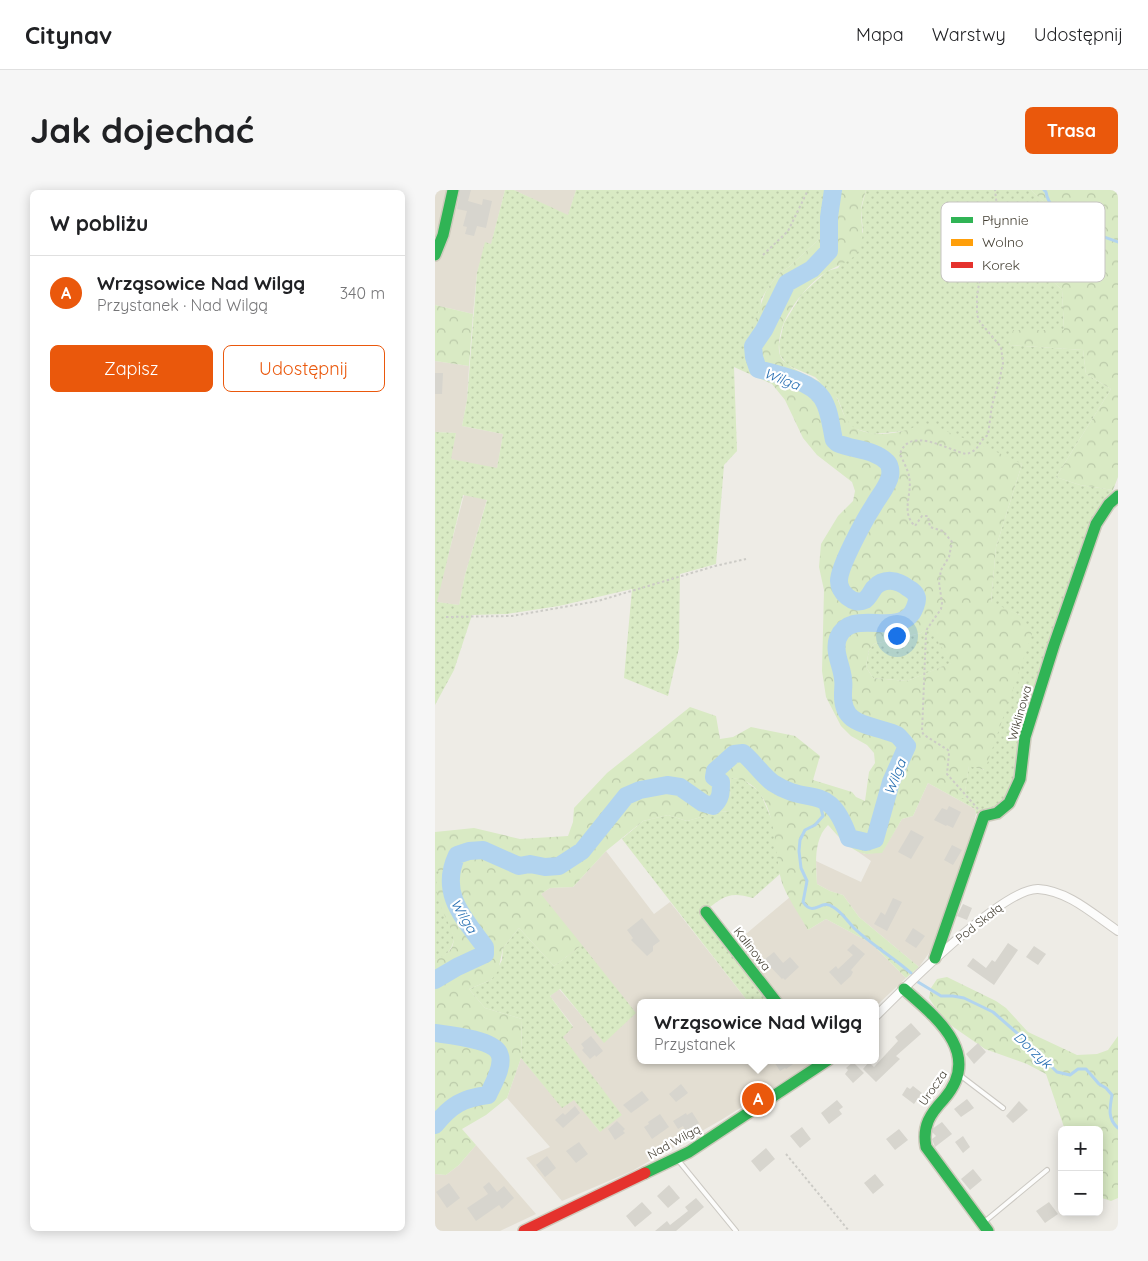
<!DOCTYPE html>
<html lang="pl">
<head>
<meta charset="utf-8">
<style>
  :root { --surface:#fff; --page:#f6f6f6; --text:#202124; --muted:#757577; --line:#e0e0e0; --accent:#ea580c }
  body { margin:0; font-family:Quicksand,sans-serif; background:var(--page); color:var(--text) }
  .controls { position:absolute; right:15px; bottom:15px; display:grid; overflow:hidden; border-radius:8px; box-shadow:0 2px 12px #0003 }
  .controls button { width:45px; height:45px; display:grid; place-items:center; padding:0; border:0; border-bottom:1px solid var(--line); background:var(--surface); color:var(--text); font:25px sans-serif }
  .you { position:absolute; left:461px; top:445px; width:18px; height:18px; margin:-12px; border:4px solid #fff; border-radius:50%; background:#1a73e8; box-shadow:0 0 0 8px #1a73e833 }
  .badge { display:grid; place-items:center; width:32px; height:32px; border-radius:50%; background:var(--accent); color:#fff; font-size:16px; font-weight:700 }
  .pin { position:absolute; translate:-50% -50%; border:2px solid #fff; box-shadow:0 1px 5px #0006 }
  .popup { position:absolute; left:202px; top:809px; width:242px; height:65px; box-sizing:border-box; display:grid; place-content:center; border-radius:8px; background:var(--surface); filter:drop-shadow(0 1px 4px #0005); font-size:16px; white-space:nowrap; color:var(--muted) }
  .popup b { font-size:19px; color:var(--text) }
  .popup::after { content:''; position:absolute; left:50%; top:100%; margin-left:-10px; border:10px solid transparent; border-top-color:var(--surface) }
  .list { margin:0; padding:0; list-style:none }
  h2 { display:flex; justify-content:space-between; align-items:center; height:65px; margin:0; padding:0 20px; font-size:21px }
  h2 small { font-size:16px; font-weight:400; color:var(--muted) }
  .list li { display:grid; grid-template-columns:32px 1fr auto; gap:15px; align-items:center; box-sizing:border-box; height:75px; padding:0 20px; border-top:1px solid var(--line) }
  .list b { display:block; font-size:19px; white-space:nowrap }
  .list p { margin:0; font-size:16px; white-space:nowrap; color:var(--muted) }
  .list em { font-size:16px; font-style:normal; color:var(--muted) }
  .actions { display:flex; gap:10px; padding:15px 20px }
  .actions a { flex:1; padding:11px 0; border:1px solid var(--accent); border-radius:8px; text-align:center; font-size:18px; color:var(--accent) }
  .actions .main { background:var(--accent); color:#fff }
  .map { position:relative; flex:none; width:683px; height:1041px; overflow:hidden; border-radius:8px }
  header { display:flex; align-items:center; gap:30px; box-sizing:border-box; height:70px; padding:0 25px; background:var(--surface); border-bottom:1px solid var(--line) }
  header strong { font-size:24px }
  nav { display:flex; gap:28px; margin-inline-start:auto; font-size:18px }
  .intro { display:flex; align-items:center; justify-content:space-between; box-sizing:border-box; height:120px; padding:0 30px }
  h1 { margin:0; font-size:35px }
  .button { padding:12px 22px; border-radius:8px; background:var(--accent); color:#fff; font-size:18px; font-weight:700 }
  main { display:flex; gap:30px; padding:0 30px }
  aside { flex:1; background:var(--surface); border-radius:8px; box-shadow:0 2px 12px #0003 }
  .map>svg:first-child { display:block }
  .residential { fill:#e3ded2 }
  .grass { fill:url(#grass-dots); fill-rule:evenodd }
  .forest { fill:url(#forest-crowns); fill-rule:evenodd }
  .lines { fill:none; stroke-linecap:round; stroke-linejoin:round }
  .stream { stroke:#b2d4ef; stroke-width:3 }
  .river { stroke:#b2d4ef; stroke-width:18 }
  .building { fill:#d7d5ce }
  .lane-casing { stroke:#ccc9c3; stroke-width:6 }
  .street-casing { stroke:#ccc9c3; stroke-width:10 }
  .fast-casing { stroke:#cecabc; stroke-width:14 }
  .jam-casing { stroke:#cecabc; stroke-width:14 }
  .path { stroke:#cccbc6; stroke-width:2; stroke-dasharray:2.5 2.5; stroke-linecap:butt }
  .lane { stroke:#fcfcfb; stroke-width:4 }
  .street { stroke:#fcfcfb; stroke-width:8 }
  .fast { stroke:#30b455; stroke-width:11 }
  .jam { stroke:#e5322d; stroke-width:11 }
  .labels { text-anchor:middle; stroke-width:4.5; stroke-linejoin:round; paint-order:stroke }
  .street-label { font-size:12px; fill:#433e32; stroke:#fff }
  .water-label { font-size:14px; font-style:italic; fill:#276fb3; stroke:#fff }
  .key { fill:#fff; stroke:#c7c5c2; stroke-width:1 }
  .key-label { font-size:14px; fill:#433e32 }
</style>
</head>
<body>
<header>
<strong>Citynav</strong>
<nav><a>Mapa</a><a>Warstwy</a><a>Udostępnij</a></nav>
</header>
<div class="intro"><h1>Jak dojechać</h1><a class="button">Trasa</a></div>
<main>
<aside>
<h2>W pobliżu<small></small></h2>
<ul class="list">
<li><span class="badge">A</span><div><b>Wrząsowice Nad Wilgą</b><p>Przystanek · Nad Wilgą</p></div><em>340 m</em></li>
</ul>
<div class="actions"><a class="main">Zapisz</a><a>Udostępnij</a></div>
</aside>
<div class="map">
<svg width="683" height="1041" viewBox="0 0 683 1041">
  <defs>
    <pattern id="grass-dots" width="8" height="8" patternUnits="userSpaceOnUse" patternTransform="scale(1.25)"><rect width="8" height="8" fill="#d9eac4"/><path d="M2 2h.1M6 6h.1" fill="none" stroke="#bbcaa9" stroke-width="1.8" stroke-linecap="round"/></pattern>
    <pattern id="forest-crowns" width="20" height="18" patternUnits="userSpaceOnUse" patternTransform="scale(1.25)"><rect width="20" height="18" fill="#d9eac4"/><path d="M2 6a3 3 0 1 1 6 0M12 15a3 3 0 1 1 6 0" fill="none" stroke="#bbcaa9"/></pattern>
  </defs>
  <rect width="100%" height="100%" fill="#eeece6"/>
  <path class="residential" d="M 0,0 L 15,0 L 0,58 Z
    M 22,0 L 70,0 L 56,55 L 51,52 L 42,83 L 38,124 L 0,115 L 0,71 L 6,58 Z
    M 79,0 L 141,0 L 133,26 Z
    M 0,171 L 34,176 L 32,210 L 27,236 L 68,244 L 62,279 L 15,269 L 21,243 L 0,242 Z
    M 29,305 L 52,309 L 30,385 L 24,415 L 1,412 Z
    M 493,593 L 540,619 L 541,624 L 532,660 L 499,756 L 484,777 L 424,727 L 408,705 L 395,701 L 382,694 L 381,671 L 426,692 L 436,671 L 419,659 L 430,664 L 447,662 L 467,629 L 478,626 Z
    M 171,661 L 219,724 L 235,712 L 314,813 L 205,813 L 205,870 L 382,870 L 286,930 L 197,981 L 127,1011 L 91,968 L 115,957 L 72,908 L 86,868 L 127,917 L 139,909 L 165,942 L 127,846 L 138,836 L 115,806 L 124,799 L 169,852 L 106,704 L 115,698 L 138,697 Z
    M 355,707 L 373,740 L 391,729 L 436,753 L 471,788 L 441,816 L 440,813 L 348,813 L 299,754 Z
    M 41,955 L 101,1024 L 65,1041 L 0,1041 L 0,984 L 11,985 L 24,975 Z"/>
  <path class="grass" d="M 70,0 L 79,0 L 133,25 L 141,0 L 389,0 L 392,16 L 394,40 L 354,77 L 343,84 L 331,101 L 326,110 L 322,180 L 337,194 L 299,177 L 302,261 L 289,275 L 281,374 L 245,384 L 244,458 L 233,506 L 189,488 L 197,399 L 124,416 L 72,424 L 37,425 L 19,480 L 0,515 L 0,242 L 21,243 L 16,269 L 62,278 L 68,244 L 27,236 L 32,210 L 42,83 L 50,52 L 56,54 ZM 28,305 L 52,310 L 30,385 L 24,415 L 2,412 Z
    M 431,0 L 596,0 L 629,31 L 628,37 L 603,63 L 605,79 L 627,100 L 629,140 L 579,140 L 574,155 L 648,160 L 651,184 L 676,199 L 621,287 L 645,295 L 678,300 L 657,334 L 581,590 L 568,614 L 559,621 L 552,621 L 541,624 L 540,619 L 522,609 L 529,607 L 534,575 L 549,580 L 585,425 L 556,413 L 561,357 L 587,274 L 470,241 L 438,244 L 418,238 L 411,230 L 403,209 L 380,187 L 352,175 L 345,165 L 344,154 L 349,133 L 367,104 L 392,81 L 403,78 L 428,42 L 426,20 Z
    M 494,436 L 517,473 L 472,491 L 438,488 L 431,477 L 434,460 L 439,454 L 486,443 Z
    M 296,588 L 307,589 L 325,602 L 339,635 L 345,684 L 318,708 C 293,701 288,707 269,722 L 340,813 L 314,813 L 187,649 L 208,631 L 233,625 L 252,631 L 284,622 L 295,621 C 298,609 293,600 296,588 Z
    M 0,679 L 4,680 L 19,749 C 16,761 12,766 0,770 Z
    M 84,738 L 119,776 L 147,755 L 201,823 L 169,853 L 125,799 L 115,806 L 138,837 L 128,847 L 187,925 L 165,942 L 139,910 L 127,918 L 86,868 L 87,829 L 50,818 L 34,799 L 56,790 L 67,770 L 68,758 Z"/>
  <path class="forest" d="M 389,0 L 431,0 C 429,7 426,15 426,22 C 426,35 431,51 422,63 C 414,73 400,76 390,83 C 374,93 355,117 348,135 C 345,144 342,156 345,165 C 350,180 381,186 394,198 C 410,212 404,234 427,241 C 442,246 460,244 475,239 C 480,237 488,233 493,234 C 501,235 510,241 518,244 C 541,253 564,262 587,274 L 561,357 L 556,412 L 585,425 L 597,444 L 550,580 L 534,576 L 529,608 L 522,609 L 493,593 L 478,626 L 467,629 L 447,663 C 442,663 435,664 431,664 C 415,661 403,646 393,635 C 378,650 381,675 382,694 L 395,701 L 408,705 L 424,727 L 484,777 L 471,788 L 436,753 L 391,729 L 373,740 C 366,727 349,703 346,689 C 338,656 343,591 296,588 C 293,600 298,609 296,621 L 284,622 L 252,631 L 233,625 L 208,631 L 171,661 L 138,697 L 115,698 L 106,704 L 147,755 L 119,776 L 84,738 L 68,758 L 63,781 L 56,790 L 34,799 L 50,818 L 87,829 L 86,868 L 72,908 L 51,925 L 27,939 L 41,955 L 24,975 L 11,985 L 0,984 L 0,770 C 37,755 8,732 3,708 C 1,699 1,689 4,681 L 0,679 L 0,642 L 39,638 L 85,649 L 133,646 L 138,632 L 139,618 L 172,583 L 255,517 L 281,526 L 285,549 L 298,547 L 316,537 L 360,546 L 385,566 L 378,590 L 417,602 L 421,607 L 430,611 L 434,582 L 440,573 L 439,563 L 432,555 L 416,546 L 406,536 L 391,507 L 387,481 L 389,400 L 384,377 L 386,354 L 403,326 L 418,311 L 420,301 L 417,292 L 382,265 L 368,248 L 350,210 L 337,194 L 322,180 L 316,171 L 314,161 L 320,130 L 331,101 L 343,84 L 354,77 L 394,40 L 392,16 ZM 494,437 L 516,473 L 472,491 L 438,488 L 431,477 L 434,460 L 439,454 L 486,443 Z
    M 596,0 L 683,0 L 683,287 L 678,300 L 645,295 L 621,287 L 676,199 L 651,184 L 648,160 L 574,155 L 578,140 L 629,140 L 627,100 L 605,79 L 603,63 L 628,37 L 629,31 Z
    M 0,115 L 38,124 L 34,176 L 0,171 Z
    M 512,787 L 561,811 L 571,818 L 593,842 L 642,865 L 662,864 L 673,860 L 683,846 L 683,1008 L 676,1011 L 664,1007 L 664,940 L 630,940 L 611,884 L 592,874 L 550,859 L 514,834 L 500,817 L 494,808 L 496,798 L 502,789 Z"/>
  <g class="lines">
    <path class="stream" d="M 609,0 L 611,2 C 615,29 660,44 683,52
      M 383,607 L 388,626 L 380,635 L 370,640 L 365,650 L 364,661 L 366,678 L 372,691 L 368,712 C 379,728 386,708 398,717 C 407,722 413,732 420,739 C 437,755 458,767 476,783
      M 483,792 L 506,806 L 518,806 L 529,808 L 558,822 L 582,843 L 622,882 L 635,885 L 643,879 L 651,879 L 664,894 L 671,898 L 677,905 C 675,917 672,929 683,938"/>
    <path class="river" d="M 0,790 L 22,777 L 50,764 L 50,757 C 28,727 4,703 22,665 L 34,661 L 48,660 L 84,676 L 95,674 L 110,677 L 124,676 L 147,661 L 191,606 L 205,600 L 232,595 L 245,597 L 268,613 L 278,616 C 286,609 286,603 286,592 L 279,587 L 280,581 L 299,564 L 308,563 C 319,572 327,585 338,593 C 376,618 394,590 414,648 L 431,652 L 440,649 L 456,592 L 472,556 C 469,553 465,547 462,545 C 459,543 454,542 451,541 C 429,534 407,533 408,504 C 408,499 409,494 408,489 C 407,476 398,462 403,448 C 416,417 460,447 477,423 C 479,420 482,413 482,409 C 482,404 477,400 473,398 C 463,390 449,387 439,398 C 436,402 434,407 430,410 C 418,416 404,402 404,391 C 404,376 430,329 439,315 C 444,306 453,296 455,286 C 456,281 455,275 452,272 C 439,259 418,260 402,253 L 399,250 C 396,237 395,220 387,208 C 376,191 342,184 323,179 L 319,167 L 318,156 L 329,140 L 352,93 L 377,79 L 394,61 L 394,27 L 398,0
      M 0,843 C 14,845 57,849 64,863 C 70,875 58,894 53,905 C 28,908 16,915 0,935"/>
  </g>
  <path class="building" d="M 25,0 L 36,0 L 33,11 L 47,15 L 48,9 L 57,11 L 51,38 L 42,36 L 39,46 L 30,44 L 32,37 L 28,36 L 32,21 L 22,19 Z
    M 0,183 L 8,183 L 7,204 L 0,204 Z
    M 514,616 L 526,622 L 518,638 L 512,635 L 511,636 L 499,630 L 507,618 L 512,620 Z
    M 476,640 L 489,647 L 476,669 L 463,662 Z
    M 517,655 L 527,660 L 518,675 L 509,670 Z
    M 458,708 L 467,712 L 452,741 L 439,734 L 446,722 L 450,725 Z
    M 528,714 L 537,718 L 532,730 L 522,726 Z
    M 207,728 L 225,751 L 218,756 L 218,761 L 212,766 L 196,750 L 198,748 L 192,740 Z
    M 478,738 L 490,746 L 481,758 L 470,751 Z
    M 573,753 L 583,760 L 559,795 L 532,776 L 538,768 L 551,778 L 557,770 L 560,772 Z
    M 418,754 L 430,764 L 416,780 L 418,782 L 416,786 L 406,795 L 394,782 L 401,776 L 403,779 L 418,765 L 412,760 Z
    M 599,756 L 611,764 L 603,775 L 591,767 Z
    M 339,762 L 348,773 L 355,767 L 364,777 L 350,790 L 348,788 L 347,789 L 329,770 Z
    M 476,833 L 486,844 L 461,866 L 465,869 L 441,892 L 428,879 L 434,872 L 439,877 L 463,851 L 460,847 Z
    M 156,846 L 168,861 L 161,867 L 160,865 L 155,869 L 147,860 L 149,858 L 146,854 Z
    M 543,853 L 551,862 L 539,874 L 531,864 Z
    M 338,870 L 364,870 L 351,879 L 350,878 L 345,881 Z
    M 418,872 L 429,883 L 418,893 L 410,884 L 413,880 L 411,878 Z
    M 246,894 L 253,903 L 241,912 L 234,904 Z
    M 478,896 L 487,903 L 479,914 L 467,905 L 472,897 L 475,899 Z
    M 207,901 L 214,910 L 196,923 L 188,915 Z
    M 532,909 L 539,918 L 526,927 L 519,919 Z
    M 402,910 L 408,917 L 404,920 L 407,924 L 394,934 L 386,923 Z
    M 584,911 L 593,920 L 578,933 L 571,926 Z
    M 140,916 L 145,923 L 128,938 L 120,930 L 128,923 L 130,925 Z
    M 257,922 L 264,933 L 251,942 L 248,936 L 243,939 L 238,931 L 251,923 L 252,925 Z
    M 225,924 L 234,937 L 217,949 L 209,937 L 214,934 L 213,932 Z
    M 182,931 L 190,939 L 188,941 L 190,943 L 180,950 L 173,939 Z
    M 507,932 L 517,944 L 500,957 L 497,949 L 501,946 L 497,942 L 497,939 Z
    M 367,937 L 376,949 L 365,958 L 355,946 Z
    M 464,939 L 473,950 L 460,960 L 451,949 Z
    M 528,946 L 535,957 L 528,963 L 520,952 Z
    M 144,952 L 153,964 L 141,973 L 131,961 Z
    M 331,958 L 340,969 L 325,982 L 316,971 Z
    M 112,966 L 121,978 L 110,987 L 101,975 Z
    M 538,979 L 547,990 L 535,1000 L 526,989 Z
    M 440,984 L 449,995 L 438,1004 L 429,993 Z
    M 54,992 L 62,1002 L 69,996 L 79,1008 L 67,1019 L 64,1015 L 41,1031 L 32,1018 L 53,1004 L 48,997 Z
    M 14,993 L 25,1008 L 12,1018 L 1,1002 Z
    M 234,995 L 245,1008 L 233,1018 L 222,1006 Z
    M 261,1008 L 269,1017 L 241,1041 L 220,1041 L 232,1031 L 235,1035 L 253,1021 L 250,1017 Z
    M 207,1012 L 217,1023 L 200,1037 L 191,1026 Z
    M 614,1012 L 623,1024 L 610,1033 L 601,1021 Z"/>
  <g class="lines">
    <defs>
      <path id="lane" d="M 526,886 L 568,918
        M 243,970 L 301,1041
        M 548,1033 L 612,980"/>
      <path id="street" d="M 440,827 C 468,799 568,698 603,699 C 634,701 659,725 683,741"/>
      <path id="fast" d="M 0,65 L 8,45 L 18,0
        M 271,722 L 342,813
        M 500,768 L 549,626 L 562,623 L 574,613 L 585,589 L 590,547 L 619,455 L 661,334 L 674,314 L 683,306
        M 469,799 C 502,828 548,864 509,909 C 495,924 487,936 491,957 L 553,1041
        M 210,983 L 254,962 L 393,870"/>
      <path id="jam" d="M 89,1041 L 210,983"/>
    </defs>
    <use href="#lane" class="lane-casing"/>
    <use href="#street" class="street-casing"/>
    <use href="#fast" class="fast-casing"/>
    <use href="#jam" class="jam-casing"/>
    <path class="path" d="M 328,65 L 353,41 L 373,0
      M 11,427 L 77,426 L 163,411 L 280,376 L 311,369
      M 543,619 L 512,584 L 514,563 L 513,560 L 489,545 L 487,542 L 491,443 L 492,439 L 506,419 L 507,413 L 504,392 L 506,380 L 514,367 L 517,352 L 508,341 L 495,337 L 493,326 L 487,326 L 480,336 C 465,322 478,304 474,286 C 473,280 468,271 465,264 C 474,236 511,259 531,264 C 546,260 543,251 553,245 L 557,215 L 564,192 L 568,173 L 566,157 L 545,132 L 542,125 L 542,106 L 546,82 L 563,25 L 560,0
      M 351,964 L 414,1041"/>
    <use href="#lane" class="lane"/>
    <use href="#street" class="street"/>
    <use href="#fast" class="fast"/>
    <use href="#jam" class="jam"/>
  </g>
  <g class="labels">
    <g class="street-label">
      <text transform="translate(585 523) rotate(-74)" y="4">Wiklinowa</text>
      <text transform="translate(544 733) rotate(-38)" y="4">Pod Skałą</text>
      <text transform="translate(317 759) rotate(52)" y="4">Kalinowa</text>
      <text transform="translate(498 898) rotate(-55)" y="4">Urocza</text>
      <text transform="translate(239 952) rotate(-29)" y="4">Nad Wilgą</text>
    </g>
    <g class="water-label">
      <text transform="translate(347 189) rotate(21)" y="5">Wilga</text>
      <text transform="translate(460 587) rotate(-69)" y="5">Wilga</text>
      <text transform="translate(29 726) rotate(59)" y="5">Wilga</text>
      <text transform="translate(598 860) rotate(43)" y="5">Dorzyk</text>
    </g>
  </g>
  <rect x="506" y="12" width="164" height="80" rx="8" class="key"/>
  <rect x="516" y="27" width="22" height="6" fill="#30b455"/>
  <rect x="516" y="49" width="22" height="7" fill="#ff9f0a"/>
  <rect x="516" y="72" width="22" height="6" fill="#e5322d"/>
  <g class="key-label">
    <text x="547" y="35">Płynnie</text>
    <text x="547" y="57">Wolno</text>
    <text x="547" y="80">Korek</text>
  </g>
</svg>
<div class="controls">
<button>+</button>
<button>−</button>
</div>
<div class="you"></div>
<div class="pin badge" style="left:323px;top:909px">A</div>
<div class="popup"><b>Wrząsowice Nad Wilgą</b>Przystanek</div>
</div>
</main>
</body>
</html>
